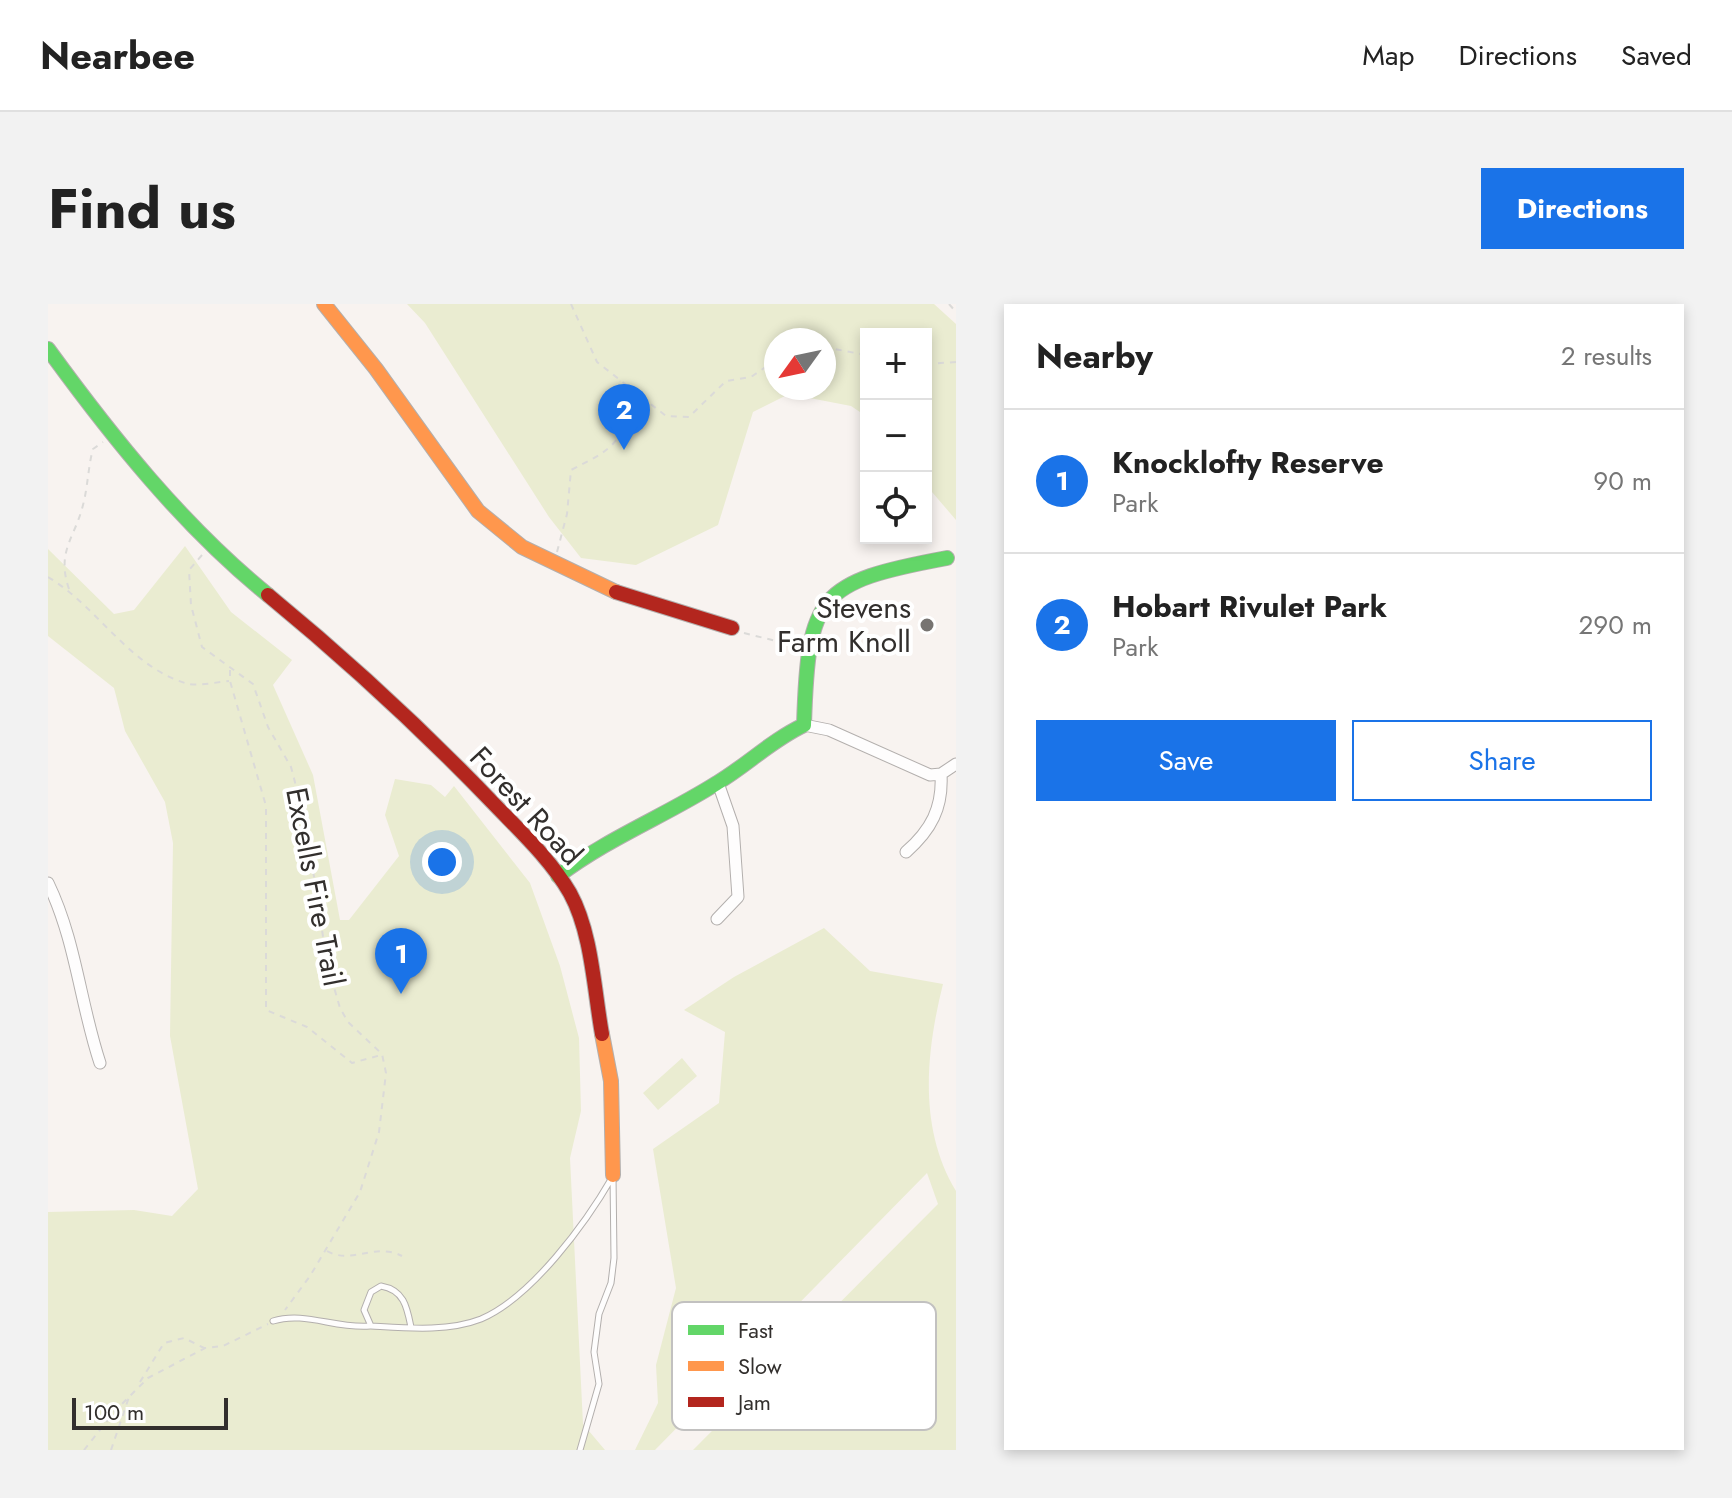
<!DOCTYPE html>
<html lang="en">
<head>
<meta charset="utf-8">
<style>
  :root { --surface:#fff; --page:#f2f2f2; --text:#222; --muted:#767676; --line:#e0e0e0; --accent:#1a73e8 }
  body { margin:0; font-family:Jost,sans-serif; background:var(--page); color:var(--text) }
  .controls { position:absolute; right:24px; top:24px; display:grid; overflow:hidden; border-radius:0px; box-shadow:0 4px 12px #0003 }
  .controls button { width:72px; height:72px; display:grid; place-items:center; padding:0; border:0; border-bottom:2px solid var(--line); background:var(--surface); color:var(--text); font:40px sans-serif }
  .compass { position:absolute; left:716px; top:24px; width:72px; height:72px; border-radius:50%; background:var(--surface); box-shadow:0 4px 12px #0003; rotate:237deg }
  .scale { position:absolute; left:24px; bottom:20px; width:156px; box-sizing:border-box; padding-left:8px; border:4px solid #322f2d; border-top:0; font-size:22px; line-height:28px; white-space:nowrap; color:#322f2d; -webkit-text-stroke:6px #fff; paint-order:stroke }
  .you { position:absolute; left:394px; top:558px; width:28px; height:28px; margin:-20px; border:6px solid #fff; border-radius:50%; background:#1a73e8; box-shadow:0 0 0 12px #1a73e833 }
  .badge { display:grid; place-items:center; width:52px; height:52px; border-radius:50%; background:var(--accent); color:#fff; font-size:26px; font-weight:700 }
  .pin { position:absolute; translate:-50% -66px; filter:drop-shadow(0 2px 4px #0008) }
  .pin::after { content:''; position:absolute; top:42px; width:28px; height:24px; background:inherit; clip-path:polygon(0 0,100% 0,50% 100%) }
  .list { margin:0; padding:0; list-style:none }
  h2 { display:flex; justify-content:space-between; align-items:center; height:104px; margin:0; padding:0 32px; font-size:34px }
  h2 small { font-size:26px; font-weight:400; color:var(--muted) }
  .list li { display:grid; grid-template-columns:52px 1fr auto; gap:24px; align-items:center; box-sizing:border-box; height:144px; padding:0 32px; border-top:2px solid var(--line) }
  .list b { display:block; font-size:30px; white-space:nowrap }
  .list p { margin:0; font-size:26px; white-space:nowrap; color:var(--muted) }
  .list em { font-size:26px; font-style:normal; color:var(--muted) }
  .actions { display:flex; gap:16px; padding:24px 32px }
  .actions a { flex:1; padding:18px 0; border:2px solid var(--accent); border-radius:0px; text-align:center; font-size:28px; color:var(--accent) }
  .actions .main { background:var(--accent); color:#fff }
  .icon { flex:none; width:44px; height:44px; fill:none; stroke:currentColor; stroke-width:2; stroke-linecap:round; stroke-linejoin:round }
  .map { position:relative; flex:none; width:908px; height:1146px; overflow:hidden; border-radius:0px }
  header { display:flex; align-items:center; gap:48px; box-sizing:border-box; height:112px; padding:0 40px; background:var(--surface); border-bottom:2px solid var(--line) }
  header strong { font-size:38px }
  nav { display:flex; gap:44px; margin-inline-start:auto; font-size:28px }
  .intro { display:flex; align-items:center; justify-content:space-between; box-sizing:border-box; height:192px; padding:0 48px }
  h1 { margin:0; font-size:56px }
  .button { padding:20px 36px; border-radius:0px; background:var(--accent); color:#fff; font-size:28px; font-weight:700 }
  main { display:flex; gap:48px; padding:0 48px }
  aside { flex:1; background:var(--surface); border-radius:0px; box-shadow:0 4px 12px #0003 }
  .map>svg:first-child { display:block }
  .green { fill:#eaecd1; fill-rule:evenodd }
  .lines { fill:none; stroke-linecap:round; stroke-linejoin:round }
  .lane-casing { stroke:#b3afad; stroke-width:7 }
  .street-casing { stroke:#b3afad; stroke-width:13 }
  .fast-casing { stroke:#b3afad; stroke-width:16 }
  .slow-casing { stroke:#b3afad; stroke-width:16 }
  .jam-casing { stroke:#b3afad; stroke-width:16 }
  .path { stroke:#dbdad8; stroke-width:2; stroke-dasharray:6 6; stroke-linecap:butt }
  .lane { stroke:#fefdfd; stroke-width:5 }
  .street { stroke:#fefdfd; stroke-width:11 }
  .fast { stroke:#63d668; stroke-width:14 }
  .slow { stroke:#ff974d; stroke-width:14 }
  .jam { stroke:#b3261e; stroke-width:14 }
  .poi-dot { fill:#777471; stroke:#fff; stroke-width:3 }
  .labels { text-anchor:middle; stroke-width:8; stroke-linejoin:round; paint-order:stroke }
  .poi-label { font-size:30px; fill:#322f2d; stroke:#fff; text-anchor:end }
  .street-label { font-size:30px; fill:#322f2d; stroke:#fff }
  .key { fill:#fff; stroke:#c2c1c0; stroke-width:2 }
  .key-label { font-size:22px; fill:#322f2d }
</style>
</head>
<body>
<header>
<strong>Nearbee</strong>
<nav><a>Map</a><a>Directions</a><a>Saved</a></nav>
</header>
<div class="intro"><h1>Find us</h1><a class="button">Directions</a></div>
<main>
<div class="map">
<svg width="908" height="1146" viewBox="0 0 908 1146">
  <rect width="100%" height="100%" fill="#f8f3f0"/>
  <path class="green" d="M 359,0 L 886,0 L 908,20 L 908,216 L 878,181 L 878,30 L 818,30 L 818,112 L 803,102 L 741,90 L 705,108 L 670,221 L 588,261 L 533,254 L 501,213 L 377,19 ZM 728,36 L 776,36 L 776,84 L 728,84 Z
    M 137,242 L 183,308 L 244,356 L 225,381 L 265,471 L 292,616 L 301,616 L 351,552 L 337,511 L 347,475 L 383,481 L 397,493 L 406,482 L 482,579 L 512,662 L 531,734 L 533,807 L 522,854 L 535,1120 L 557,1146 L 0,1146 L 0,908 L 86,906 L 124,912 L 150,885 L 122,732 L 125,539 L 117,498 L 77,427 L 66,384 L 0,332 L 0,245 L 66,310 L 86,306 Z
    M 776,624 L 822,667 L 895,680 C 878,748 870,824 908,887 L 908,1146 L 645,1146 L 890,900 L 879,869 L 607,1146 L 587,1146 L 610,1099 L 608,1061 L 628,984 L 605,845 L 671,799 L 677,728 L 636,706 L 686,673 Z
    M 634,754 L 649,772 L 610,806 L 595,789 Z"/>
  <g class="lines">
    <defs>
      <path id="lane" d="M 225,1017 C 257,1007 287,1025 322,1022
        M 363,1023 C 359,1003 356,986 333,982 L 323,988 L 316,1006 L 323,1022 C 358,1024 400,1028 433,1015 C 484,993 538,919 565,872
        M 532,1146 L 551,1080 L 546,1048 L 551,1010 L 563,979 L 566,954 L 565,872"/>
      <path id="street" d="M 756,421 L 781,426 L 882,471 L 893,470 L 908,460
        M 858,548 C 883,526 895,504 893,470
        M 0,579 C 28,637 32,699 52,759
        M 669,615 L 690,593 L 685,522 L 670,479"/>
      <path id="fast" d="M 0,45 C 64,133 135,222 220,291
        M 510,572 C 560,534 617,512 669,479 C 699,461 724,436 756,421 C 760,290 770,278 899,254"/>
      <path id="slow" d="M 276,0 L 328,65 L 430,207 L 474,243 L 568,288
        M 554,730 L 563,777 L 565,871"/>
      <path id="jam" d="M 568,288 L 684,324
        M 220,291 C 299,356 376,427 447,501 C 473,528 503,556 522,589 C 544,629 546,686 554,730"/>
    </defs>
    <use href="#lane" class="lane-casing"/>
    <use href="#street" class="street-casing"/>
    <use href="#fast" class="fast-casing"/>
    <use href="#slow" class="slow-casing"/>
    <use href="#jam" class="jam-casing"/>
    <path class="path" d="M 523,0 L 549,58 L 618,112 L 641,113 L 678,77 L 703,73 L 728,56
      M 901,0 L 908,8
      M 776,43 L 818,51
      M 878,60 L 908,58
      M 509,248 L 519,210 L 523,166 C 560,147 569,144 585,104 L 572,77
      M 154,251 L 141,266 L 143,301 L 154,343 L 205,380 L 220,423 L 243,463 L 258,520 L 279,659 L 292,704 L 300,718 L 334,750 L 338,769 L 331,828 L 312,888 L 262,972 L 237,1006
      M 0,273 C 50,303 80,361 137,379 C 149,383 168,378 181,377
      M 21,285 C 8,247 27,234 35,201 C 40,182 40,163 45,145 L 55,138
      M 696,329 L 748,342
      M 182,366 L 182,377 L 218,502 L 218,706 L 259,723 L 304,759 L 333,751
      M 279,947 C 303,961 327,938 354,952
      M 92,1078 L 116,1039 L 136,1034 L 156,1044
      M 36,1146 L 67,1107 L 100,1074 L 157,1044 L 175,1042 L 220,1020
      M 63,1146 L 81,1093"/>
    <use href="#lane" class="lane"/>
    <use href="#street" class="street"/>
    <use href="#fast" class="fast"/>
    <use href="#slow" class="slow"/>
    <use href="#jam" class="jam"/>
  </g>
  <circle class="poi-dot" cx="879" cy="321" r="8"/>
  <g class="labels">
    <g class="poi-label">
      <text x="863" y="314">Stevens<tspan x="863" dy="34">Farm Knoll</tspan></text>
    </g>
    <g class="street-label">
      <text transform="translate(478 502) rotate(47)" y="10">Forest Road</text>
      <text transform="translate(267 583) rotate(79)" y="10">Excells Fire Trail</text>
    </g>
  </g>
  <rect x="624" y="998" width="264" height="128" rx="12" class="key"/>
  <rect x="640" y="1021" width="36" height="10" fill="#63d668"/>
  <rect x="640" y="1057" width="36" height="10" fill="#ff974d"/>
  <rect x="640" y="1093" width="36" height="10" fill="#b3261e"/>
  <g class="key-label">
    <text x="690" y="1034">Fast</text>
    <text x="690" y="1070">Slow</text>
    <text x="690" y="1106">Jam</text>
  </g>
</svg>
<div class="controls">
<button>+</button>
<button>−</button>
<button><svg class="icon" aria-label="locate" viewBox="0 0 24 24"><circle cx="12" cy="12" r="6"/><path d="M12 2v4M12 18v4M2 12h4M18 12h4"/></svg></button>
</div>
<svg class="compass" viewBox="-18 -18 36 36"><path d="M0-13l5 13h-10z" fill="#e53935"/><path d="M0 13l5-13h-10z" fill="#767676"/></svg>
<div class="scale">100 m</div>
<div class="you"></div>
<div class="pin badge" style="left:353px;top:690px">1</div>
<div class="pin badge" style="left:576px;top:146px">2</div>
</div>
<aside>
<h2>Nearby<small>2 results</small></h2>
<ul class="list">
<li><span class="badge">1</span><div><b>Knocklofty Reserve</b><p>Park</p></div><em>90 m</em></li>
<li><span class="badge">2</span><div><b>Hobart Rivulet Park</b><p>Park</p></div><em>290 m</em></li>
</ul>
<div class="actions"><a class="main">Save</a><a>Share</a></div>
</aside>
</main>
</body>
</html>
